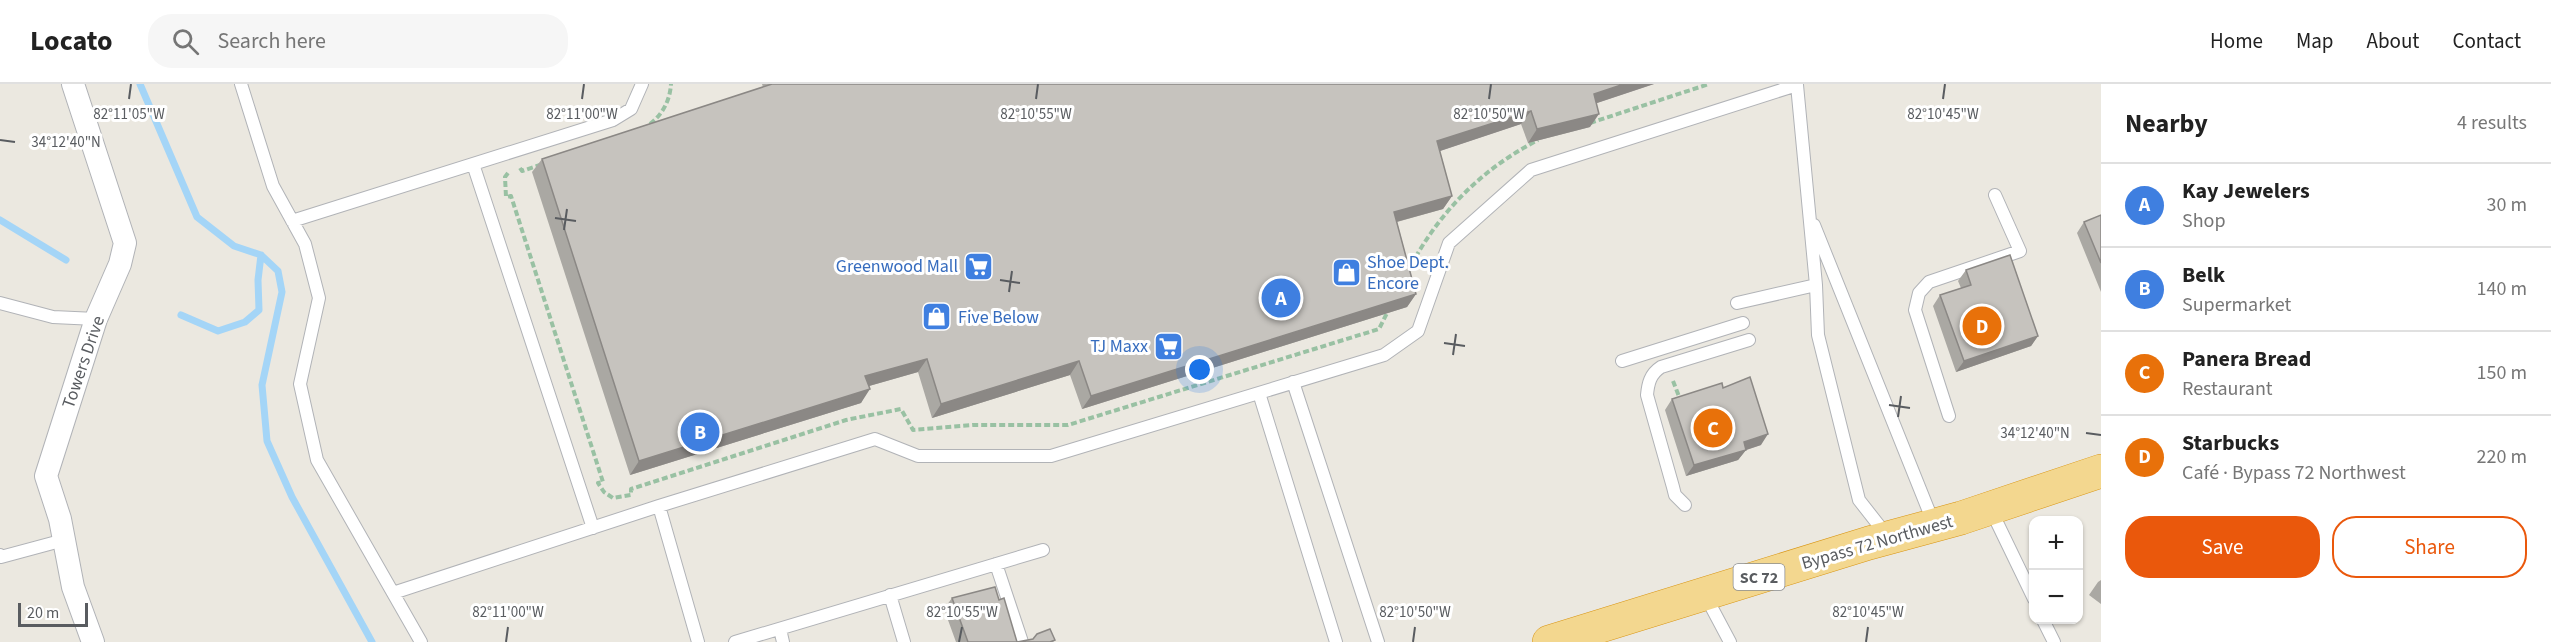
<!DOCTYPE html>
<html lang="en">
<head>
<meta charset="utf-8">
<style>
  :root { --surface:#fff; --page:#f6f6f6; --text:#222; --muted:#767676; --line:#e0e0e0; --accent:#ea580c }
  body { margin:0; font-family:"Source Sans 3",sans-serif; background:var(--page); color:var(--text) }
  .controls { position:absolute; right:18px; bottom:18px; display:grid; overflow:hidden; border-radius:12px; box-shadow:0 2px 4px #0004 }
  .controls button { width:54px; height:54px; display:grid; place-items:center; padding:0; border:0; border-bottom:2px solid var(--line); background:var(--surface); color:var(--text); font:30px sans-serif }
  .scale { position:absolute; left:18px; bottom:15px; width:70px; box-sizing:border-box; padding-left:6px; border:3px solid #595c60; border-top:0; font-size:16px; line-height:21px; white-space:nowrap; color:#595c60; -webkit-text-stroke:4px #fff; paint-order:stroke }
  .you { position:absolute; left:1200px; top:286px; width:21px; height:21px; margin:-15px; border:4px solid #fff; border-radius:50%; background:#1a73e8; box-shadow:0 0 0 9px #1a73e833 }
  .badge { display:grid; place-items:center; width:39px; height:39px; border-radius:50%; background:var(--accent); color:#fff; font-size:20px; font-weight:700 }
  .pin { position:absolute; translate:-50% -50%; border:3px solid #fff; box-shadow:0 2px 6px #0006 }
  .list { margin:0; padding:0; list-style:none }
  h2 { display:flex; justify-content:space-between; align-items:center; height:78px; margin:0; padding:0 24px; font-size:26px }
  h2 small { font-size:20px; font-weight:400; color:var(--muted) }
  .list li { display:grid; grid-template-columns:39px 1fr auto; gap:18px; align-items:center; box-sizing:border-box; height:84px; padding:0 24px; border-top:2px solid var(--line) }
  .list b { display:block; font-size:22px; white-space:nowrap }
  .list p { margin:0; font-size:20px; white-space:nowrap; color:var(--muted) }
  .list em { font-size:20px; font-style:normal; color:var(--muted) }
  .actions { display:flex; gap:12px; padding:18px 24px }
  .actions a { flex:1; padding:14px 0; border:2px solid var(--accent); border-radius:24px; text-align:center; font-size:21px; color:var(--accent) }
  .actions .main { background:var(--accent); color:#fff }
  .icon { flex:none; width:33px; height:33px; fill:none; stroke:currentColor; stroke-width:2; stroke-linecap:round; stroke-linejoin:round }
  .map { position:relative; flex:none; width:2101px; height:558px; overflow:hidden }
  header { display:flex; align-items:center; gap:36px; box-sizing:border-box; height:84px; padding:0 30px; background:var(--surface); border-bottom:2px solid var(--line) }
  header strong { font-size:28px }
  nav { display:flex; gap:33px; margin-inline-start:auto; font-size:21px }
  .search { width:420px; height:54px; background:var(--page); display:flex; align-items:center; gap:15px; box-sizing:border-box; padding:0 21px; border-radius:24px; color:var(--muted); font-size:22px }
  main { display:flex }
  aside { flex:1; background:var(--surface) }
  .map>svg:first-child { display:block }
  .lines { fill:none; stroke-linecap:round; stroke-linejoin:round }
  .stream { stroke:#a4d5f7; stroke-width:7 }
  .lane-casing { stroke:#b1b3b7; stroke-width:14 }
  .street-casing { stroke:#b1b3b7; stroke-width:24 }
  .highway-casing { stroke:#d89513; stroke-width:34 }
  .path { stroke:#99c1a3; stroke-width:4; stroke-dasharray:6 3; stroke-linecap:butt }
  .lane { stroke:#fff; stroke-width:12 }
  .street { stroke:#fff; stroke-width:22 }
  .highway { stroke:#f3d78f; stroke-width:33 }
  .wall { fill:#aaa8a3 }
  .shaded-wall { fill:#8b8885 }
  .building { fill:#c6c3be; stroke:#8b8885; stroke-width:1.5 }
  .ticks { fill:none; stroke:#595c60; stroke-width:2 }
  .labels { text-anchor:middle; stroke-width:6; stroke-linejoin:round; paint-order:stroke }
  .shield { fill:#fff; stroke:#8b8d90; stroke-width:1.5 }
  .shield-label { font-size:16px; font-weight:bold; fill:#595c60 }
  .shop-label { font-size:18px; fill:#366cbe; stroke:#fff; text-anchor:start }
  .street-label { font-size:18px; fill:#595c60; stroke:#fff }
  .ticks-label { font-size:15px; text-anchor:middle; fill:#595c60; stroke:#fff; stroke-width:6; stroke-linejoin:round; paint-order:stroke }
</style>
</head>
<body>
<header>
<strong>Locato</strong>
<div class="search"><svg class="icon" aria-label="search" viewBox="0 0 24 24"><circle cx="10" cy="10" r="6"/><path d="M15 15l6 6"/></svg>Search here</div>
<nav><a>Home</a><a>Map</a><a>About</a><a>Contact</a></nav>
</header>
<main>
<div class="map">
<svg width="2101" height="558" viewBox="0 0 2101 558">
  <rect width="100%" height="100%" fill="#ebe8e0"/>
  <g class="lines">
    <path class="stream" d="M 140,0 L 197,133 L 234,162 L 261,171 L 278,187 L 282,208 L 262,301 L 267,357 L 292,413 L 372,558
      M 0,136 L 66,176
      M 181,231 L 218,247 L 245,238 L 259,226 L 258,196 L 261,171"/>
    <defs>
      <path id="lane" d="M 241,0 L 273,102 L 305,160 L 319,214 L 300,300 L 317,376 L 393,509 L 659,422 L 698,558
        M 473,80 L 593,444
        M 292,137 L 613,36 L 631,25 L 642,0
        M 1814,141 L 1934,440
        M 0,219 L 53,233 L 96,235
        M 1737,219 L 1816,201
        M 1622,277 L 1743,239
        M 1293,298 L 1378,558
        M 1259,309 L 1336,558
        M 1949,332 L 1915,226 L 1919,209 L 1929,198 L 2020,167 L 1995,111
        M 1685,421 L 1675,411 L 1673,403 L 1647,311 C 1648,300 1650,290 1661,283 L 1749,256
        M 659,422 L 875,355 L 918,372 L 1051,372 L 1384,271 L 1418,247 L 1449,159 L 1531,86 L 1797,1 L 1816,201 L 1818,251 L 1859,416 L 1888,453
        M 1990,424 L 2034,515
        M 0,471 L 1,473 L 64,456
        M 996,480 L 1022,558
        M 393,509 L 421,558
        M 890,511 L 904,558
        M 1705,511 L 1730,558
        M 2043,536 L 2054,558
        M 780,545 L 783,558
        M 735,558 L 1043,466"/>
      <path id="street" d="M 73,0 L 125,159 L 120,180 L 96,235 L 46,392 L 60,435 L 73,503 L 93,558"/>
      <path id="highway" d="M 1549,558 L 1869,459 L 1961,434 L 2101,387"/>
    </defs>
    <use href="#lane" class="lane-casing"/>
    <use href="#street" class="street-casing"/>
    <use href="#highway" class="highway-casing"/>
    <path class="path" d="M 1590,39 L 1709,0
      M 650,40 C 663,30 670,16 671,0
      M 520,84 L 522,87 L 540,81
      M 508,89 L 505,93 L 506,113 L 511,112 L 603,398 L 598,399 L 604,408 L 613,414 L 631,411 L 631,405 L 846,336 L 901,325 L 913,346 L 973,341 L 1068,341 L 1379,245 L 1389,225
      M 1407,189 C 1437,130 1480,86 1538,56
      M 1673,297 L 1680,315"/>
    <use href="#lane" class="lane"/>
    <use href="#street" class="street"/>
    <use href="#highway" class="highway"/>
  </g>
  <path class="wall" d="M 762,0 L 1654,0 L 1597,19 L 1590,43 L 1528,59 L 1521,40 L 1440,67 L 1452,112 L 1443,125 L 1397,138 L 1416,210 L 1407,223 L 1082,325 L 1070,291 L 932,334 L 918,288 L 869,302 L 861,319 L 630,391 L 532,88 L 542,75 L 763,3 Z
    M 2101,131 L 2101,208 L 2077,149 L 2084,138 Z
    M 1966,186 L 2038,252 L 2031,262 L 1956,288 L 1933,222 L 1940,211 L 1961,204 L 1958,197 Z
    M 1723,304 L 1761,361 L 1746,366 L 1738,376 L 1686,392 L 1665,326 L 1672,315 Z
    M 2101,496 L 2101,520 L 2089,511 L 2098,498 Z
    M 952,514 L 999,516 L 1017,558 L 1055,556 L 1053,558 L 956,558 L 944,525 Z"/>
  <path class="shaded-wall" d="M 1624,0 L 1654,0 L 1585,23 L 1594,10 Z
    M 1531,27 L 1521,40 L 1428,71 L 1437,57 Z
    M 1599,30 L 1590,43 L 1528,59 L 1537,45 Z
    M 1452,112 L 1443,125 L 1385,141 L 1394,128 Z
    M 1416,210 L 1407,223 L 1082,325 L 1091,312 Z
    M 2038,252 L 2031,262 L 1956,288 L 1964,277 Z
    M 927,275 L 918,288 L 855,306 L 865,292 Z
    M 1079,277 L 1070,291 L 932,334 L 941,320 Z
    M 870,305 L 861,319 L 630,391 L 639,377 Z
    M 1768,350 L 1761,361 L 1746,366 L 1738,376 L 1686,392 L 1694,381 L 1744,358 Z"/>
  <path class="building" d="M 772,0 L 1624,0 L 1594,10 L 1599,30 L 1537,45 L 1531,27 L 1437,57 L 1452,112 L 1394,128 L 1416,210 L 1091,312 L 1079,277 L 941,320 L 927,275 L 865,292 L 870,305 L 639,377 L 542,75 Z
    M 2101,131 L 2101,179 L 2084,138 Z
    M 2010,171 L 2038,252 L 1964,277 L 1940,211 L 1971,201 L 1966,186 Z
    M 1750,293 L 1768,350 L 1744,358 L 1746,366 L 1694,381 L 1672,315 L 1722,299 L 1723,304 Z
    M 995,503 L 999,516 L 1004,514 L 1017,558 L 1033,555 L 1037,550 L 1050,545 L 1055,556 L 1050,558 L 968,558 L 952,514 Z"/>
  <path class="ticks" d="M 129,15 L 131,0M 582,15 L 584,0M 1036,15 L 1038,0M 1489,15 L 1491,0M 1943,15 L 1945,0M 0,56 L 15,58M 555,134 L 576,137M 564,146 L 567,125M 1000,196 L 1020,199M 1009,208 L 1012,187M 1444,259 L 1465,262M 1453,271 L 1456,250M 1889,321 L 1910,324M 1898,333 L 1901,312M 2086,349 L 2101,351M 506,558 L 508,543M 959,558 L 962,543M 1413,558 L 1415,543M 1866,558 L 1868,543"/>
  <defs>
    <symbol id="supermarket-square" viewBox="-11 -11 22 22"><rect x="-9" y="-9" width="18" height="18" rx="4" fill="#3f7fe0" stroke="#fff"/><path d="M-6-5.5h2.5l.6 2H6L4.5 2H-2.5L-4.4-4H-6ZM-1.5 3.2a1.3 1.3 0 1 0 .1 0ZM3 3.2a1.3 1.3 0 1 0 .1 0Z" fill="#fff"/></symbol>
    <symbol id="shop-square" viewBox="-11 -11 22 22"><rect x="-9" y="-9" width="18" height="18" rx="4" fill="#3f7fe0" stroke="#fff"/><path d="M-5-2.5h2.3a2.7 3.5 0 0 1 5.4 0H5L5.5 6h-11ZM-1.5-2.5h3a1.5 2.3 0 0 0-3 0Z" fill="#fff"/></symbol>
  </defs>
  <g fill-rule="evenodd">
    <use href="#supermarket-square" x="962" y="166" width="33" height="33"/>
    <use href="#shop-square" x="1330" y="172" width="33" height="33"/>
    <use href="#shop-square" x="920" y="216" width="33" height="33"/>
    <use href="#supermarket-square" x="1152" y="246" width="33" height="33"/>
  </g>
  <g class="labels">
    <rect class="shield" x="1733.5" y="480" width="51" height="26" rx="4.5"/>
    <g class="shield-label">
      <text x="1759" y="499">SC 72</text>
    </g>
    <g class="shop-label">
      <text x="1367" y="184">Shoe Dept.<tspan x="1367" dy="21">Encore</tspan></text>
      <text x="958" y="188" text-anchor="end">Greenwood Mall</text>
      <text x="958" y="239">Five Below</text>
      <text x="1148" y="268" text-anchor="end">TJ Maxx</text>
    </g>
    <g class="street-label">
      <text transform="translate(83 278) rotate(-71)" y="6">Towers Drive</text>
      <text transform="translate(1877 458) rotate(-16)" y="6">Bypass 72 Northwest</text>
    </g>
  </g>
  <g class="ticks-label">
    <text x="129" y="35">82°11'05"W</text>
    <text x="582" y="35">82°11'00"W</text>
    <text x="1036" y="35">82°10'55"W</text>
    <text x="1489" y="35">82°10'50"W</text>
    <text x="1943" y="35">82°10'45"W</text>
    <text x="66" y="63">34°12'40"N</text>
    <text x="2035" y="354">34°12'40"N</text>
    <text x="508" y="533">82°11'00"W</text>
    <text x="962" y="533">82°10'55"W</text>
    <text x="1415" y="533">82°10'50"W</text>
    <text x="1868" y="533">82°10'45"W</text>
  </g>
</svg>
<div class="controls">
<button>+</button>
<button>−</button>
</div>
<div class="scale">20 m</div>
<div class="you"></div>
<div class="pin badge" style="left:1281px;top:214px;background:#3f7fe0">A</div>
<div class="pin badge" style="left:700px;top:348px;background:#3f7fe0">B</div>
<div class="pin badge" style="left:1713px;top:344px;background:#e8710a">C</div>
<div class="pin badge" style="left:1982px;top:242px;background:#e8710a">D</div>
</div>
<aside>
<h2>Nearby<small>4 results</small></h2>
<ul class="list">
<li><span class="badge" style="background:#3f7fe0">A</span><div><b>Kay Jewelers</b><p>Shop</p></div><em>30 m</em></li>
<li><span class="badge" style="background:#3f7fe0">B</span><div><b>Belk</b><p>Supermarket</p></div><em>140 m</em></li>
<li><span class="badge" style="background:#e8710a">C</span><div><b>Panera Bread</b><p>Restaurant</p></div><em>150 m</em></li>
<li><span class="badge" style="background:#e8710a">D</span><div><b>Starbucks</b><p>Café · Bypass 72 Northwest</p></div><em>220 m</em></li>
</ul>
<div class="actions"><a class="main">Save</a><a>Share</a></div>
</aside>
</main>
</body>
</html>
